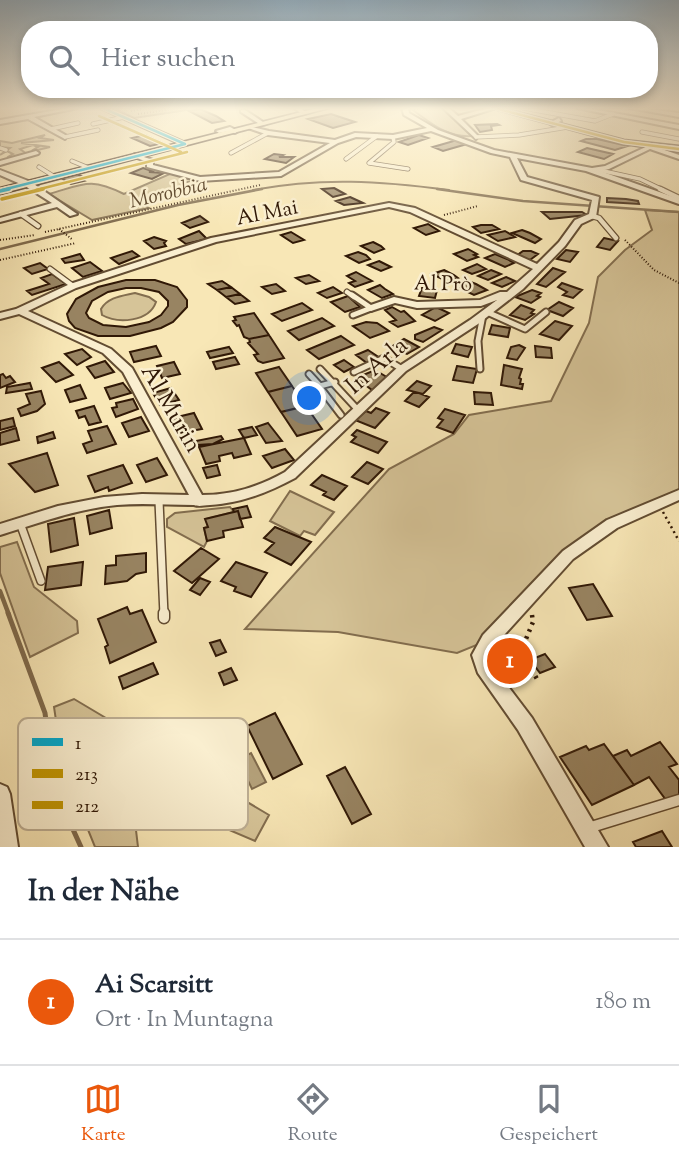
<!DOCTYPE html>
<html lang="de">
<head>
<meta charset="utf-8">
<style>
  :root { --surface:#fff; --page:#f2f2f3; --text:#1f2937; --muted:#747a83; --line:#e0e1e3; --accent:#ea580c }
  body { margin:0; font-family:"Sorts Mill Goudy",serif; background:var(--page); color:var(--text) }
  .you { position:absolute; left:310px; top:399px; width:24px; height:24px; margin:-18px; border:5px solid #fff; border-radius:50%; background:#1a73e8; box-shadow:0 0 0 10px #1a73e833 }
  .badge { display:grid; place-items:center; width:46px; height:46px; border-radius:50%; background:var(--accent); color:#fff; font-size:23px; font-weight:700 }
  .pin { position:absolute; translate:-50% -50%; border:4px solid #fff; box-shadow:0 2px 7px #0006 }
  .list { margin:0; padding:0; list-style:none }
  h2 { display:flex; justify-content:space-between; align-items:center; height:91px; margin:0; padding:0 28px; font-size:30px }
  h2 small { font-size:23px; font-weight:400; color:var(--muted) }
  .list li { display:grid; grid-template-columns:46px 1fr auto; gap:21px; align-items:center; box-sizing:border-box; height:126px; padding:0 28px; border-top:2px solid var(--line) }
  .list b { display:block; font-size:26px; white-space:nowrap }
  .list p { margin:0; font-size:23px; white-space:nowrap; color:var(--muted) }
  .list em { font-size:23px; font-style:normal; color:var(--muted) }
  .icon { flex:none; width:38px; height:38px; fill:none; stroke:currentColor; stroke-width:2; stroke-linecap:round; stroke-linejoin:round }
  .map { position:relative; flex:none; width:679px; height:847px; overflow:hidden }
  .search { position:absolute; background:var(--surface); box-shadow:0 4px 10px #0003; left:21px; right:21px; top:21px; height:77px; display:flex; align-items:center; gap:18px; box-sizing:border-box; padding:0 24px; border-radius:28px; color:var(--muted); font-size:26px }
  .sheet { height:217px; background:var(--surface) }
  nav { display:flex; justify-content:space-around; align-items:center; box-sizing:border-box; height:98px; border-top:2px solid var(--line); background:var(--surface); font-size:19px; color:var(--muted) }
  nav a { display:grid; justify-items:center; gap:4px }
  nav .on { color:var(--accent) }
  .map>svg:first-child { display:block }
  .green { fill:#d6c498; stroke:#836e4f; stroke-width:2 }
  .water { fill:#b4a17a; stroke:#7f6a4c; stroke-width:2 }
  .lines { fill:none; stroke-linecap:round; stroke-linejoin:round }
  .stream-far3 { stroke:#7f6a4c; stroke-width:2 }
  .stream-far2 { stroke:#7f6a4c; stroke-width:2.5 }
  .stream-far1 { stroke:#7f6a4c; stroke-width:4.5 }
  .stream { stroke:#7f6a4c; stroke-width:5 }
  .building { fill:#988462; stroke:#301806; stroke-width:2; fill-rule:evenodd }
  .lane-far4-casing { stroke:#624c32; stroke-width:5 }
  .lane-far3-casing { stroke:#624c32; stroke-width:7 }
  .lane-far2-casing { stroke:#624c32; stroke-width:9 }
  .lane-far1-casing { stroke:#624c32; stroke-width:10 }
  .lane-casing { stroke:#624c32; stroke-width:13 }
  .street-casing { stroke:#624c32; stroke-width:4 }
  .secondary-casing { stroke:#301806; stroke-width:3 }
  .primary-casing { stroke:#301806; stroke-width:3 }
  .path-far2 { stroke:#301806; stroke-width:2; stroke-dasharray:1 2; stroke-linecap:butt }
  .path-far1 { stroke:#301806; stroke-width:2.5; stroke-dasharray:2 3.5; stroke-linecap:butt }
  .path { stroke:#301806; stroke-width:4.5; stroke-dasharray:2.5 5; stroke-linecap:butt }
  .lane-far4 { stroke:#faefd0; stroke-width:3.5 }
  .lane-far3 { stroke:#faefd0; stroke-width:4.5 }
  .lane-far2 { stroke:#faefd0; stroke-width:5 }
  .lane-far1 { stroke:#faefd0; stroke-width:7 }
  .lane { stroke:#faefd0; stroke-width:10 }
  .street { fill:#faefd0; fill-rule:evenodd }
  .secondary { fill:#faefd0; fill-rule:evenodd }
  .primary { fill:#f8e7b6; fill-rule:evenodd }
  .bus-1-far1-casing { stroke:#faefd0; stroke-width:5 }
  .bus-1-casing { stroke:#faefd0; stroke-width:7 }
  .bus-2-far1-casing { stroke:#faefd0; stroke-width:5 }
  .bus-2-casing { stroke:#faefd0; stroke-width:7 }
  .bus-3-casing { stroke:#faefd0; stroke-width:5 }
  .bus-1-far1 { stroke:#00a9ce; stroke-width:2.5 }
  .bus-1 { stroke:#00a9ce; stroke-width:3.5 }
  .bus-2-far1 { stroke:#c19602; stroke-width:2.5 }
  .bus-2 { stroke:#c19602; stroke-width:3.5 }
  .bus-3 { stroke:#c19602; stroke-width:2.5 }
  .labels { text-anchor:middle; stroke-width:5; stroke-linejoin:round; paint-order:stroke }
  .far-water-label { font-size:21px; font-style:italic; fill:#654f34; stroke:#faefd0 }
  .far-street-label { font-size:21px; fill:#301806; stroke:#faefd0 }
  .street-label { font-size:24px; fill:#301806; stroke:#faefd0 }
  .key { fill:#faefd0; stroke:#bdae93; stroke-width:2 }
  .key-label { font-size:19px; fill:#301806 }
</style>
</head>
<body>
<div class="map">
<svg width="679" height="847" viewBox="0 0 679 847">
  <rect width="100%" height="100%" fill="#f8e7b6"/>
  <filter id="stains"><feTurbulence type="fractalNoise" baseFrequency=".00286" numOctaves="4"/><feColorMatrix values="0 0 0 0 .2 0 0 0 0 .09 0 0 0 0 .02 0 0 0 .5 -.17"/></filter>
  <radialGradient id="worn" r=".72"><stop offset=".6" stop-color="#630" stop-opacity="0"/><stop offset="1" stop-color="#630" stop-opacity=".3"/></radialGradient>
  <path class="green" d="M 113,108 L 200,108 L 134,118 Z
    M 410,108 L 445,108 L 472,136 C 446,138 430,122 410,108 Z
    M 45,135 L 40,138 L 54,140 L 21,143 L 50,147 L 34,151 L 33,150 L 38,147 L 33,145 L 20,149 L 27,154 L 9,159 L 8,157 L 13,154 L 7,151 L 0,155 L 10,148 L 0,147 L 0,141 L 12,143 Z
    M 172,173 L 192,180 L 142,204 L 149,208 L 92,220 L 49,194 C 84,184 90,177 124,194 Z
    M 645,210 L 679,212 L 679,495 L 659,503 L 568,555 L 489,640 L 457,653 L 338,632 L 245,629 L 389,469 L 454,434 L 469,415 L 551,401 L 589,323 L 598,277 L 625,250 L 652,230 Z
    M 135,293 L 149,297 L 156,302 C 149,322 118,324 102,315 L 101,309 C 108,297 122,296 135,293 Z
    M 290,491 L 334,512 L 315,535 L 304,531 L 300,536 L 270,521 Z
    M 230,507 L 234,512 L 206,519 L 208,527 L 204,528 L 207,541 L 204,547 L 167,527 L 167,519 L 175,513 Z
    M 17,542 L 34,587 L 77,621 L 78,633 L 30,657 L 0,573 L 0,547 Z
    M 74,699 L 269,815 L 255,841 L 131,788 L 138,847 L 95,847 L 63,768 L 54,707 Z"/>
  <path class="water" d="M 251,753 L 266,782 L 252,789 L 238,760 Z"/>
  <g class="lines">
    <path class="stream-far3" d="M 253,190 C 322,177 380,181 449,190"/>
    <path class="stream-far2" d="M 437,189 L 523,201 L 679,212
      M 0,249 L 178,205 L 262,189"/>
    <path class="stream-far1" d="M 0,591 L 9,615"/>
    <path class="stream" d="M 8,613 L 45,713 L 50,752 L 71,825 L 81,847"/>
  </g>
  <path class="building" d="M 200,109 L 216,116 L 224,121 L 212,123 L 189,111 Z
    M 331,114 L 355,122 L 333,128 L 308,119 Z
    M 497,124 L 499,125 L 491,126 L 492,130 L 480,132 L 475,125 Z
    M 145,135 L 163,143 L 150,146 L 132,138 Z
    M 419,135 L 428,138 L 408,145 L 399,142 Z
    M 586,139 L 597,139 L 628,146 L 615,150 L 581,141 Z
    M 457,140 L 467,144 L 443,151 L 433,147 Z
    M 587,148 L 613,154 L 604,159 L 578,152 Z
    M 274,154 L 283,155 L 279,157 L 294,157 L 286,163 L 265,159 Z
    M 143,168 L 152,171 L 149,172 L 164,173 L 152,179 L 131,173 Z
    M 77,174 L 85,178 L 80,179 L 84,181 L 71,184 L 61,178 Z
    M 334,188 L 345,194 L 333,197 L 322,189 Z
    M 350,197 L 363,203 L 344,205 L 336,201 Z
    M 607,198 L 626,199 L 638,201 L 639,204 L 607,202 Z
    M 542,212 L 582,212 L 587,215 L 550,219 Z
    M 200,216 L 208,222 L 190,228 L 182,223 Z
    M 428,224 L 439,231 L 426,235 L 414,228 Z
    M 481,225 L 492,225 L 499,229 L 481,233 L 473,227 Z
    M 522,230 L 530,233 L 541,239 L 535,243 L 512,233 Z
    M 199,231 L 207,239 L 186,244 L 179,239 Z
    M 505,231 L 515,237 L 498,241 L 488,235 Z
    M 291,232 L 304,240 L 293,243 L 281,235 Z
    M 154,237 L 166,241 L 164,243 L 166,246 L 154,249 L 144,241 Z
    M 604,238 L 618,241 L 610,250 L 597,247 Z
    M 373,242 L 381,246 L 384,249 L 374,253 L 361,246 Z
    M 468,249 L 477,254 L 474,255 L 478,257 L 467,261 L 454,254 Z
    M 566,250 L 578,252 L 570,262 L 557,259 Z
    M 132,251 L 139,256 L 119,264 L 111,258 Z
    M 523,251 L 531,251 L 538,254 L 530,260 L 516,256 Z
    M 358,252 L 366,255 L 370,259 L 359,263 L 346,256 Z
    M 80,254 L 84,260 L 65,263 L 62,259 Z
    M 495,254 L 507,259 L 514,263 L 505,267 L 485,258 Z
    M 379,261 L 391,267 L 381,271 L 368,265 Z
    M 90,262 L 102,271 L 83,277 L 72,268 Z
    M 40,263 L 48,269 L 32,274 L 24,268 Z
    M 477,264 L 486,269 L 472,274 L 463,270 Z
    M 553,268 L 565,272 L 546,287 L 537,284 Z
    M 444,270 L 454,275 L 458,278 L 448,282 L 432,274 Z
    M 491,270 L 501,274 L 488,280 L 478,276 Z
    M 356,272 L 372,281 L 355,287 L 349,283 L 355,281 L 347,276 Z
    M 52,274 L 66,284 L 32,295 L 27,291 L 49,284 L 41,278 Z
    M 309,275 L 319,281 L 306,284 L 296,278 Z
    M 506,277 L 515,281 L 502,287 L 492,283 Z
    M 126,280 L 155,280 L 177,287 L 187,300 L 187,307 L 173,322 L 161,328 L 130,336 L 98,336 L 75,328 L 69,321 L 67,314 L 76,299 L 98,287 ZM 126,288 L 141,288 L 159,292 L 168,301 L 168,306 L 161,315 L 149,322 L 126,327 L 103,325 L 89,318 L 86,313 L 92,301 L 108,292 Z
    M 222,281 L 231,287 L 217,290 L 208,284 Z
    M 468,281 L 476,284 L 487,290 L 474,295 L 455,286 Z
    M 562,283 L 582,290 L 573,298 L 563,295 L 567,292 L 558,287 Z
    M 276,284 L 285,291 L 272,294 L 262,287 Z
    M 380,285 L 385,289 L 393,294 L 382,298 L 368,290 Z
    M 231,287 L 240,294 L 226,297 L 217,290 Z
    M 333,287 L 342,293 L 327,298 L 318,293 Z
    M 422,288 L 437,290 L 435,298 L 419,296 Z
    M 532,290 L 541,293 L 537,296 L 540,297 L 531,303 L 515,297 Z
    M 240,294 L 249,301 L 235,304 L 226,297 Z
    M 348,296 L 360,307 L 345,312 L 331,302 Z
    M 559,302 L 573,308 L 563,316 L 547,310 Z
    M 302,303 L 312,310 L 282,321 L 272,314 Z
    M 521,305 L 534,310 L 531,313 L 534,314 L 525,320 L 510,315 Z
    M 392,307 L 401,312 L 404,311 L 415,321 L 398,327 L 390,322 L 396,320 L 385,310 Z
    M 436,307 L 449,313 L 435,321 L 422,315 Z
    M 254,313 L 269,335 L 249,339 L 244,337 L 239,325 L 237,326 L 233,321 L 236,320 L 234,317 Z
    M 322,318 L 334,326 L 299,340 L 288,331 Z
    M 555,321 L 572,326 L 559,340 L 540,334 Z
    M 366,322 L 377,323 L 389,331 L 370,338 L 353,326 Z
    M 492,325 L 510,328 L 508,337 L 489,334 Z
    M 434,327 L 442,330 L 423,342 L 415,339 L 415,335 Z
    M 269,335 L 284,358 L 263,363 L 258,361 L 254,355 L 258,354 L 248,343 L 250,342 L 249,339 Z
    M 341,336 L 354,345 L 319,359 L 307,350 Z
    M 404,339 L 419,347 L 407,354 L 391,347 Z
    M 456,344 L 472,347 L 468,357 L 452,353 Z
    M 519,345 L 525,348 L 517,360 L 507,358 L 511,347 Z
    M 156,346 L 161,356 L 134,362 L 130,352 Z
    M 535,346 L 551,348 L 552,358 L 536,357 Z
    M 229,347 L 233,353 L 210,358 L 207,352 Z
    M 82,349 L 91,357 L 77,365 L 65,354 Z
    M 368,350 L 380,358 L 367,363 L 356,355 Z
    M 235,357 L 239,364 L 216,369 L 213,362 Z
    M 344,360 L 354,367 L 344,372 L 334,365 Z
    M 105,361 L 114,372 L 95,378 L 87,367 Z
    M 59,362 L 73,375 L 56,382 L 42,368 Z
    M 174,362 L 180,374 L 162,378 L 157,366 Z
    M 504,365 L 522,369 L 519,378 L 521,379 L 520,384 L 523,384 L 522,389 L 501,385 Z
    M 457,366 L 477,369 L 473,383 L 453,380 Z
    M 279,367 L 292,386 L 268,392 L 256,373 Z
    M 375,370 L 390,379 L 372,390 L 356,378 Z
    M 3,374 L 6,378 L 10,376 L 15,382 L 0,388 L 0,375 Z
    M 417,381 L 431,386 L 423,394 L 407,390 Z
    M 30,383 L 32,389 L 6,393 L 7,387 Z
    M 123,383 L 131,393 L 110,399 L 105,388 Z
    M 80,385 L 86,398 L 70,402 L 65,390 Z
    M 292,386 L 306,406 L 281,412 L 268,392 Z
    M 171,388 L 179,400 L 160,405 L 153,393 Z
    M 41,391 L 45,404 L 37,411 L 21,416 L 18,409 L 30,404 L 26,394 Z
    M 474,392 L 491,393 L 493,405 L 475,404 Z
    M 413,393 L 419,393 L 429,397 L 419,407 L 405,401 Z
    M 133,399 L 138,409 L 116,417 L 112,408 L 117,407 L 116,403 Z
    M 94,406 L 101,422 L 89,425 L 85,416 L 79,418 L 76,411 Z
    M 306,406 L 322,429 L 297,436 L 281,412 Z
    M 376,408 L 389,413 L 375,428 L 355,420 L 366,411 L 371,413 Z
    M 445,409 L 465,415 L 453,433 L 437,427 L 443,420 L 438,418 Z
    M 194,413 L 202,429 L 180,433 L 173,418 Z
    M 141,417 L 149,431 L 129,437 L 122,423 Z
    M 13,418 L 15,426 L 0,430 L 0,421 Z
    M 268,423 L 282,441 L 266,443 L 256,427 Z
    M 107,426 L 116,444 L 87,453 L 83,444 L 92,441 L 88,431 Z
    M 252,427 L 257,435 L 244,438 L 239,430 Z
    M 16,428 L 19,440 L 0,445 L 0,433 Z
    M 357,430 L 387,442 L 378,453 L 351,442 L 356,437 L 352,435 Z
    M 53,432 L 55,438 L 38,443 L 37,437 Z
    M 221,436 L 223,439 L 213,444 L 197,445 L 196,441 Z
    M 244,438 L 251,454 L 234,458 L 232,453 L 219,456 L 220,461 L 206,464 L 199,447 Z
    M 285,449 L 294,460 L 272,468 L 263,456 Z
    M 47,453 L 58,485 L 35,492 L 9,464 Z
    M 157,458 L 167,475 L 146,482 L 137,465 Z
    M 367,462 L 383,469 L 368,484 L 352,477 Z
    M 123,465 L 132,483 L 109,491 L 108,487 L 95,492 L 88,476 Z
    M 217,465 L 220,475 L 207,478 L 203,468 Z
    M 322,475 L 347,486 L 334,500 L 323,495 L 326,492 L 311,485 Z
    M 247,506 L 251,517 L 240,519 L 238,511 L 234,512 L 233,509 Z
    M 109,510 L 112,528 L 90,534 L 87,516 Z
    M 238,511 L 243,527 L 223,531 L 224,537 L 207,541 L 204,528 L 208,527 L 205,519 Z
    M 74,518 L 78,545 L 51,552 L 48,524 Z
    M 275,527 L 311,542 L 291,565 L 265,552 L 274,543 L 264,538 Z
    M 201,548 L 219,559 L 192,583 L 174,571 Z
    M 146,553 L 146,572 L 136,574 L 127,581 L 105,584 L 106,566 L 116,565 L 116,556 Z
    M 83,562 L 81,585 L 45,590 L 48,567 Z
    M 236,562 L 267,573 L 251,597 L 234,591 L 236,587 L 221,581 Z
    M 200,578 L 210,582 L 200,595 L 190,590 Z
    M 593,584 L 612,616 L 587,620 L 569,588 Z
    M 127,607 L 130,614 L 142,610 L 156,642 L 110,663 L 105,647 L 108,645 L 98,619 Z
    M 220,640 L 226,652 L 216,656 L 210,643 Z
    M498 660a12 12 0 1 1 24 0a12 12 0 1 1-24 0Z
    M 545,654 L 555,667 L 540,673 L 530,660 Z
    M 153,663 L 158,674 L 123,689 L 119,677 Z
    M 231,668 L 237,680 L 224,685 L 219,673 Z
    M 275,713 L 302,764 L 273,779 L 247,726 Z
    M 660,742 L 677,764 L 669,767 L 679,780 L 679,795 L 666,800 L 649,777 L 634,785 L 613,756 L 627,750 L 631,756 Z
    M 604,744 L 634,785 L 592,805 L 560,757 L 586,746 L 589,750 Z
    M 345,767 L 371,814 L 352,824 L 327,776 Z
    M 662,831 L 672,847 L 636,847 L 633,842 Z"/>
  <g class="lines">
    <defs>
      <path id="lane-far4" d="M 523,108 L 595,121 L 613,114
        M 93,124 L 124,117
        M 51,129 L 78,123
        M 642,132 L 679,139
        M 65,137 L 98,130
        M 393,137 L 394,142 L 369,163 L 408,169
        M 476,137 L 519,135 L 568,127
        M 0,148 L 6,150
        M 231,153 L 268,133
        M 346,159 L 377,136
        M 72,161 L 89,168
        M 39,167 L 55,177
        M 599,170 L 640,179 L 663,190"/>
      <path id="lane-far3" d="M 660,189 L 679,198
        M 21,214 L 38,226
        M 592,216 L 599,218 L 616,238
        M 50,269 L 73,286
        M 347,292 L 354,297"/>
      <path id="lane-far2" d="M 352,295 L 371,308 L 353,315
        M 487,312 L 525,329 L 546,312
        M 320,369 L 358,410
        M 480,369 L 478,341 L 483,315
        M 354,372 L 384,358 L 402,369
        M 309,374 L 320,386 L 335,382
        M 322,390 L 341,415"/>
      <path id="lane-far1" d="M 159,501 L 164,615
        M 20,523 L 41,581"/>
      <path id="lane" d="M 164,613 L 164,618
        M 588,828 L 679,800"/>
      <path id="street" d="M 68,108 L 78,108 L 34,117 L 67,136 L 65,139 L 28,119 L 0,124 L 0,120 Z
        M 100,108 L 107,108 L 188,144 L 183,145 Z
        M 294,108 L 300,108 L 307,113 L 302,114 Z
        M 402,108 L 408,108 L 409,113 L 438,130 L 494,150 L 592,168 L 605,166 L 650,145 L 679,155 L 679,159 L 650,149 L 609,169 L 600,171 L 679,199 L 679,204 L 586,171 L 517,158 L 527,177 L 599,197 L 596,217 L 581,224 L 565,246 L 523,289 L 478,324 L 406,371 L 295,478 C 267,493 241,503 210,505 C 203,505 200,507 194,505 C 168,505 142,503 117,505 C 76,509 39,523 0,535 L 0,524 L 58,506 L 104,497 L 142,494 L 189,495 L 123,372 L 103,353 L 19,314 L 0,319 L 0,313 L 16,309 L 70,284 L 211,238 L 389,203 L 415,208 L 537,264 L 559,242 L 575,220 L 589,214 L 592,200 L 521,180 L 510,157 L 491,153 L 431,131 L 393,139 L 356,137 L 338,143 L 281,176 L 200,181 L 147,167 L 147,162 L 132,156 L 135,154 L 153,160 L 153,165 L 200,177 L 279,172 L 330,143 L 268,135 L 248,128 L 248,126 L 269,131 L 335,140 L 355,133 L 393,135 L 427,128 L 404,115 ZM 389,207 L 410,212 L 533,269 L 507,292 L 500,292 L 480,300 L 417,302 L 394,297 L 368,306 L 366,308 L 371,311 L 395,303 L 417,308 L 481,306 L 497,300 L 470,320 L 398,367 L 285,472 C 258,487 233,495 202,495 L 132,368 L 111,349 L 28,311 L 76,288 L 216,242 Z
        M 443,108 L 449,108 L 458,116 L 488,108 L 496,108 L 461,119 L 478,136 L 476,139 Z
        M 577,108 L 587,108 L 679,125 L 679,129 Z
        M 630,108 L 641,108 L 679,113 L 679,117 Z
        M 241,110 L 245,110 L 266,124 L 261,125 L 241,112 Z
        M 559,118 L 561,121 L 552,125 L 549,123 Z
        M 230,127 L 238,131 L 235,133 L 229,131 L 219,133 L 216,131 Z
        M 36,151 L 39,153 L 38,154 L 0,165 L 0,161 Z
        M 0,170 L 31,182 L 77,214 L 70,216 L 57,207 L 0,222 L 0,218 L 52,203 L 25,186 L 0,175 Z
        M 679,490 L 679,500 L 617,528 L 573,559 L 495,645 L 490,655 L 492,665 L 532,718 L 608,847 L 585,847 L 518,730 L 478,673 L 472,655 L 483,635 L 563,551 L 607,520 Z
        M 0,784 L 7,787 L 10,794 L 18,847 L 0,847 Z"/>
      <path id="secondary" d="M 491,108 L 502,108 L 624,140 L 679,146 L 679,152 L 624,144 Z"/>
      <path id="primary" d="M 317,108 L 329,108 L 0,194 L 0,188 Z"/>
    </defs>
    <use href="#lane-far4" class="lane-far4-casing"/>
    <use href="#lane-far3" class="lane-far3-casing"/>
    <use href="#lane-far2" class="lane-far2-casing"/>
    <use href="#lane-far1" class="lane-far1-casing"/>
    <use href="#lane" class="lane-casing"/>
    <use href="#street" class="street-casing"/>
    <use href="#secondary" class="secondary-casing"/>
    <use href="#primary" class="primary-casing"/>
    <path class="path-far2" d="M 414,109 L 439,108
      M 131,111 L 151,108
      M 138,114 L 180,108
      M 444,215 L 478,206
      M 59,229 L 73,240
      M 45,232 L 260,185
      M 0,240 L 35,235
      M 625,240 L 654,270 L 679,283
      M 0,260 L 76,243"/>
    <path class="path-far1" d="M 663,512 L 679,541"/>
    <path class="path" d="M 532,615 L 533,622 L 521,651 L 537,679"/>
    <use href="#lane-far4" class="lane-far4"/>
    <use href="#lane-far3" class="lane-far3"/>
    <use href="#lane-far2" class="lane-far2"/>
    <use href="#lane-far1" class="lane-far1"/>
    <use href="#lane" class="lane"/>
    <use href="#street" class="street"/>
    <use href="#secondary" class="secondary"/>
    <use href="#primary" class="primary"/>
    <defs>
      <path id="bus-1-far1" d="M 103,108 L 185,144
        M 2,190 L 185,144"/>
      <path id="bus-1" d="M 0,191 L 9,189"/>
      <path id="bus-2-far1" d="M 99,116 L 181,152
        M 36,190 L 187,152"/>
      <path id="bus-2" d="M 2,199 L 43,189"/>
      <path id="bus-3" d="M 495,108 L 624,142 L 679,149"/>
    </defs>
    <use href="#bus-1-far1" class="bus-1-far1-casing"/>
    <use href="#bus-1" class="bus-1-casing"/>
    <use href="#bus-2-far1" class="bus-2-far1-casing"/>
    <use href="#bus-2" class="bus-2-casing"/>
    <use href="#bus-3" class="bus-3-casing"/>
    <use href="#bus-1-far1" class="bus-1-far1"/>
    <use href="#bus-1" class="bus-1"/>
    <use href="#bus-2-far1" class="bus-2-far1"/>
    <use href="#bus-2" class="bus-2"/>
    <use href="#bus-3" class="bus-3"/>
  </g>
  <linearGradient id="sky" x2="0" y2="1"><stop stop-color="#93acbc"/><stop offset="0.48" stop-color="#fcf4de"/><stop offset="1" stop-color="#fcf4de" stop-opacity="0"/></linearGradient>
  <rect width="679" height="226" fill="url(#sky)"/>
  <g class="labels">
    <g class="far-water-label">
      <text transform="translate(168 192) rotate(-13)" y="7">Morobbia</text>
    </g>
    <g class="far-street-label">
      <text transform="translate(267 212) rotate(-11)" y="7">Al Mai</text>
      <text transform="translate(443 283) rotate(1)" y="7">Al Prò</text>
    </g>
    <g class="street-label">
      <text transform="translate(376 365) rotate(-41)" y="8">In Arla</text>
      <text transform="translate(172 408) rotate(60)" y="8">Al Murin</text>
    </g>
  </g>
  <rect x="18" y="718" width="230" height="112" rx="10" class="key"/>
  <rect x="32" y="738" width="31" height="8" fill="#00a9ce"/>
  <rect x="32" y="769" width="31" height="9" fill="#c19602"/>
  <rect x="32" y="801" width="31" height="8" fill="#c19602"/>
  <g class="key-label">
    <text x="75" y="749">1</text>
    <text x="75" y="780">213</text>
    <text x="75" y="812">212</text>
  </g>
  <rect width="100%" height="100%" filter="url(#stains)"/>
  <rect width="100%" height="100%" fill="url(#worn)"/>
</svg>
<div class="you"></div>
<div class="pin badge" style="left:510px;top:661px">1</div>
<div class="search"><svg class="icon" aria-label="search" viewBox="0 0 24 24"><circle cx="10" cy="10" r="6"/><path d="M15 15l6 6"/></svg>Hier suchen</div>
</div>
<section class="sheet">
<h2>In der Nähe<small></small></h2>
<ul class="list">
<li><span class="badge">1</span><div><b>Ai Scarsitt</b><p>Ort · In Muntagna</p></div><em>180 m</em></li>
</ul>
</section>
<nav>
<a class="on"><svg class="icon" aria-label="map" viewBox="0 0 24 24"><path d="M3 6l6-2 6 2 6-2v14l-6 2-6-2-6 2zM9 4v14M15 6v14"/></svg>Karte</a>
<a><svg class="icon" aria-label="directions" viewBox="0 0 24 24"><path d="M12 3l9 9-9 9-9-9zM9 14v-3h6M13 9l2 2-2 2"/></svg>Route</a>
<a><svg class="icon" aria-label="saved" viewBox="0 0 24 24"><path d="M7 4h10v16l-5-4-5 4z"/></svg>Gespeichert</a>
</nav>
</body>
</html>
